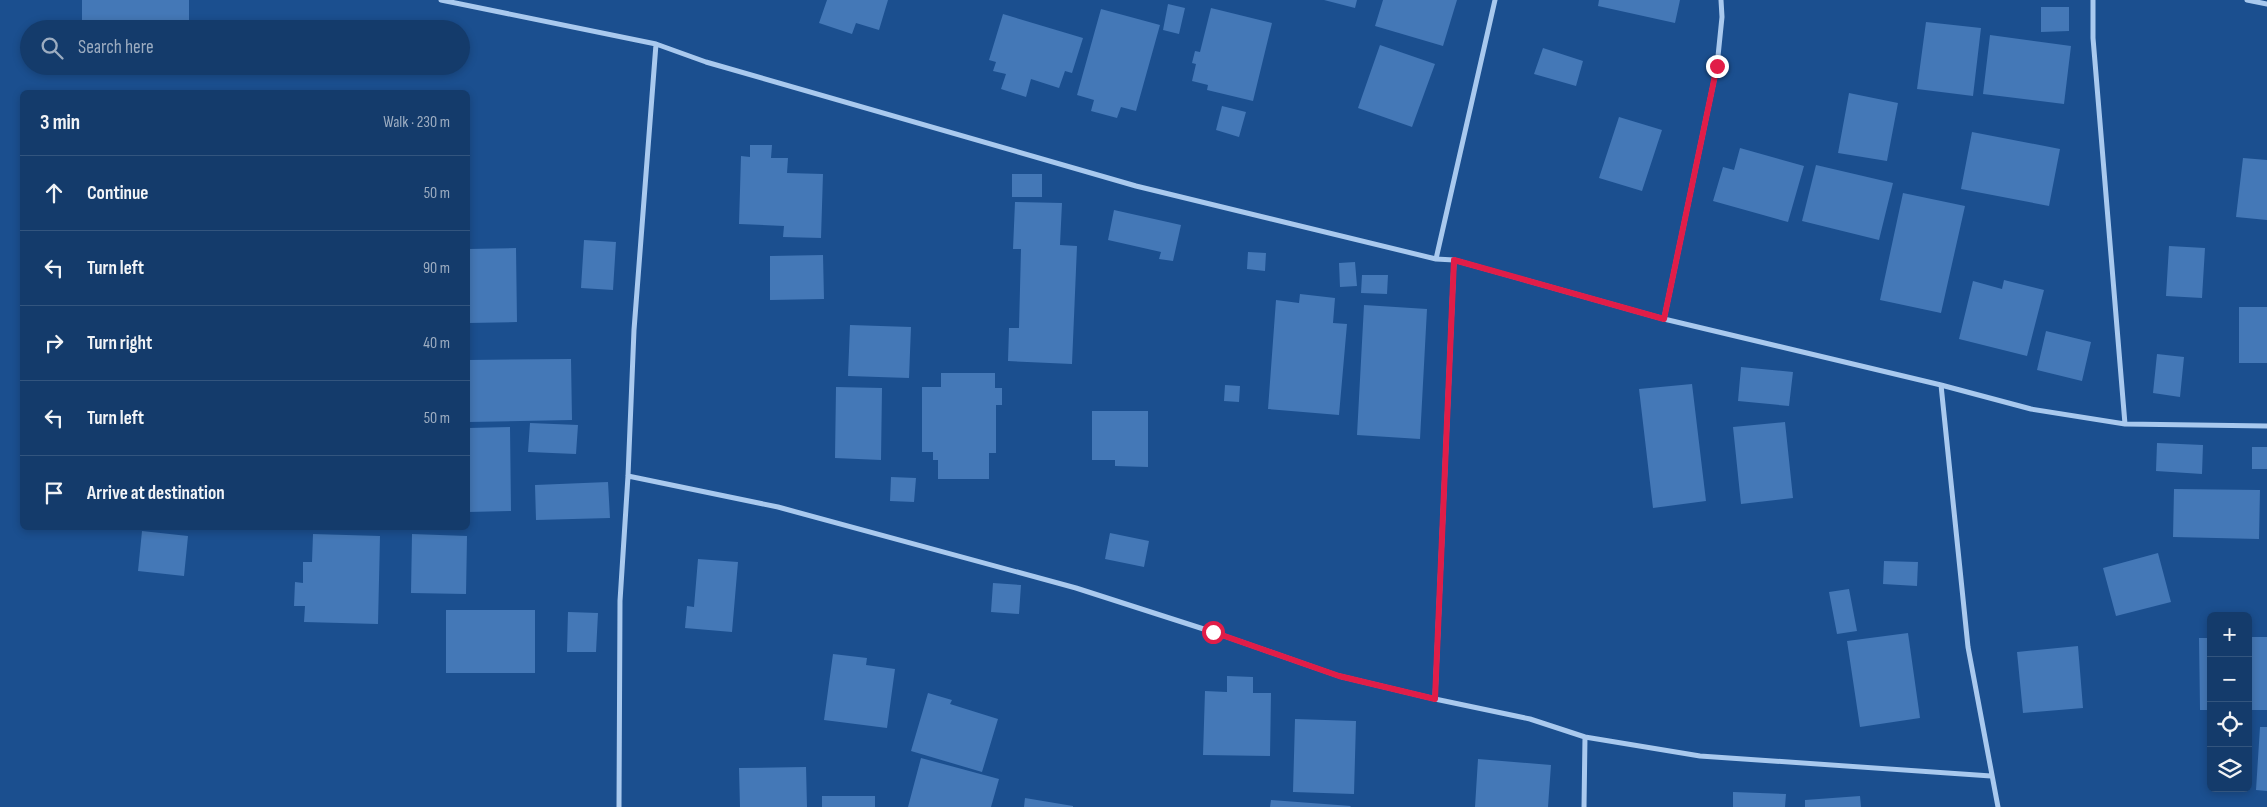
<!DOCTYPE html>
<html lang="en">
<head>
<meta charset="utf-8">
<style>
  :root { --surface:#143b6b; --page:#214673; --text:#f1f3f6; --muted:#9dadc1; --line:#33557e }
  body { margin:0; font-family:"Sofia Sans Condensed",sans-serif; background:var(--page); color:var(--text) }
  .controls { position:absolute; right:15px; bottom:15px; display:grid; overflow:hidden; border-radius:8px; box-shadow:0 2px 8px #0003 }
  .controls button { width:45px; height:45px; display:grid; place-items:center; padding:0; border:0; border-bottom:1px solid var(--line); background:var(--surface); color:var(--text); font:25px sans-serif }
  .stop { position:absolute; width:15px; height:15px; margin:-11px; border:4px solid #e11d48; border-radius:50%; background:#fff }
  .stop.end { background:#e11d48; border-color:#fff; box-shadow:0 1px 5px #0008 }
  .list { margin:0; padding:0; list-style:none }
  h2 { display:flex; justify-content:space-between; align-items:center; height:65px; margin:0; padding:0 20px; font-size:21px }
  h2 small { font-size:16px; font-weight:400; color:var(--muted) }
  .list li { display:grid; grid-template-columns:32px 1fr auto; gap:15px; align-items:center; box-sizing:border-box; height:75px; padding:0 20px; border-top:1px solid var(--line) }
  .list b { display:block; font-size:19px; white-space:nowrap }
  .list em { font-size:16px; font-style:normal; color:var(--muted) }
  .icon { flex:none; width:28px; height:28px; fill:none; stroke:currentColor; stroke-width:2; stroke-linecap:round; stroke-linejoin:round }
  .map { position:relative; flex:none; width:2267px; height:807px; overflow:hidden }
  .search { position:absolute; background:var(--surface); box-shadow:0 2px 8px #0003; left:20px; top:20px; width:450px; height:55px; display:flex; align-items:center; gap:12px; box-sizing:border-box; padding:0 18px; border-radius:28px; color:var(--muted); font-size:19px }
  .panel { position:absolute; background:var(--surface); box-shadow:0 2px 8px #0003; left:20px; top:90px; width:450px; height:440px; border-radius:8px }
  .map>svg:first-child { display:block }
  .building { fill:#4478b7 }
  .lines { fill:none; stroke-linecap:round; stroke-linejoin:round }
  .street { stroke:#a9c9ee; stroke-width:5 }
  .route { stroke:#e11d48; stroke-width:6 }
</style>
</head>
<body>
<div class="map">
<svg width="2267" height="807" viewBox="0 0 2267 807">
  <rect width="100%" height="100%" fill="#1b4f8f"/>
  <path class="building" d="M 82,0 L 189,0 L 189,29 L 82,29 Z
    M 827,0 L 888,0 L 879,30 L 856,23 L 852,34 L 819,23 Z
    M 1324,0 L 1357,0 L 1355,8 Z
    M 1383,0 L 1457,0 L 1443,46 L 1375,26 Z
    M 1599,0 L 1680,0 L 1675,23 L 1598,6 Z
    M 1168,4 L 1185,8 L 1179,34 L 1163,30 Z
    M 2041,7 L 2069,7 L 2069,31 L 2041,32 Z
    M 1211,8 L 1272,23 L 1253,101 L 1207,90 L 1208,85 L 1192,81 L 1196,64 L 1192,63 L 1195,51 L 1200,52 Z
    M 1101,9 L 1160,25 L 1136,111 L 1121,107 L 1117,118 L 1091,111 L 1094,100 L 1077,95 Z
    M 1003,14 L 1083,38 L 1072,73 L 1065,71 L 1059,88 L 1031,79 L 1026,97 L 1001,89 L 1006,74 L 993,71 L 996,62 L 989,60 Z
    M 1926,22 L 1981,28 L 1973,96 L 1917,89 Z
    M 1990,35 L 2071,46 L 2064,104 L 1983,94 Z
    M 1380,45 L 1435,64 L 1412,127 L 1358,108 Z
    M 1543,48 L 1583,61 L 1576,86 L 1534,74 Z
    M 1849,93 L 1898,103 L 1887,161 L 1838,153 Z
    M 1222,106 L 1246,112 L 1239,137 L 1216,130 Z
    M 1619,117 L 1662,130 L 1642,191 L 1599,178 Z
    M 1972,132 L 2060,149 L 2049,206 L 1961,189 Z
    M 750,145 L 772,145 L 771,158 L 788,158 L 787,173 L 823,174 L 821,238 L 783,237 L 784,226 L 739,224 L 741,156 L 750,157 Z
    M 1740,148 L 1804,166 L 1788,222 L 1713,201 L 1723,167 L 1734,170 Z
    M 2243,158 L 2267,160 L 2267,220 L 2236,217 Z
    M 1816,165 L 1893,183 L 1879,240 L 1802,221 Z
    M 1012,174 L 1042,174 L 1042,197 L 1012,197 Z
    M 1903,193 L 1965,206 L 1941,313 L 1880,300 Z
    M 1015,202 L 1062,203 L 1060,245 L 1077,246 L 1072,364 L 1008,361 L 1009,328 L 1019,328 L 1021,249 L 1013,249 Z
    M 1114,210 L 1181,225 L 1173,261 L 1159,259 L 1161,252 L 1108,240 Z
    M 584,240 L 616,242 L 613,290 L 581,288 Z
    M 2169,246 L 2205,248 L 2202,298 L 2166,296 Z
    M 516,248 L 517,322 L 468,323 L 468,249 Z
    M 1248,252 L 1266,253 L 1265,271 L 1247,269 Z
    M 823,255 L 824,299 L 770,300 L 770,256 Z
    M 1355,262 L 1357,286 L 1340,287 L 1339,263 Z
    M 1362,275 L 1388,275 L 1387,294 L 1361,293 Z
    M 2004,280 L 2044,290 L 2027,356 L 1959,339 L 1973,281 L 2002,289 Z
    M 1300,294 L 1335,298 L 1333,323 L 1347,324 L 1339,415 L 1268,409 L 1276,300 L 1299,303 Z
    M 1364,305 L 1427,309 L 1420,439 L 1357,435 Z
    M 2239,307 L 2267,307 L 2267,363 L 2239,363 Z
    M 850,325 L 911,327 L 909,378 L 848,376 Z
    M 2046,331 L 2091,342 L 2082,381 L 2037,370 Z
    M 2157,354 L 2184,357 L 2180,397 L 2153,393 Z
    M 571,359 L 572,420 L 468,422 L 468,360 Z
    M 1741,367 L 1793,372 L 1789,406 L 1738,401 Z
    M 941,373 L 995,373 L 995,388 L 1002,388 L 1002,405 L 996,405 L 996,453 L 989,453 L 989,479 L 938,479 L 938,460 L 933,460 L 933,452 L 922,452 L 922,387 L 941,387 Z
    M 1692,384 L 1706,501 L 1653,508 L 1639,389 Z
    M 1225,385 L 1240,386 L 1239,402 L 1224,401 Z
    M 836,387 L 882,388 L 881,460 L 835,458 Z
    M 1092,411 L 1148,411 L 1148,467 L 1115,466 L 1115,460 L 1092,460 Z
    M 1785,422 L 1793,498 L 1741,504 L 1733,427 Z
    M 530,423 L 578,425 L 576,454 L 528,452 Z
    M 510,427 L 511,511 L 468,512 L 468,428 Z
    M 2157,443 L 2203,445 L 2202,474 L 2156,471 Z
    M 2252,447 L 2267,447 L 2267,469 L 2252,469 Z
    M 891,477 L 916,478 L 914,502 L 890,501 Z
    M 608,482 L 610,518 L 536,520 L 535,485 Z
    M 2174,489 L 2260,490 L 2259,539 L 2173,537 Z
    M 142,531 L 188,536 L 184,576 L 138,571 Z
    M 1110,533 L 1149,541 L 1144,567 L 1105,559 Z
    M 313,534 L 380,536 L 378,624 L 304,622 L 305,606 L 294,606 L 295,582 L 303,583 L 303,562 L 312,562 Z
    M 412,534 L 467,536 L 466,594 L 411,593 Z
    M 2158,553 L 2171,602 L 2116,616 L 2103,568 Z
    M 698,559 L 738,562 L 732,632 L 685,628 L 687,606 L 694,607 Z
    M 1884,561 L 1918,562 L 1917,586 L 1883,584 Z
    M 993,583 L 1021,585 L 1019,614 L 991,612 Z
    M 1849,589 L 1857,631 L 1837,634 L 1829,592 Z
    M 446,610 L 535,610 L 535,673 L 446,673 Z
    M 568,612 L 598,613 L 596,652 L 567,652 Z
    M 1908,633 L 1920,718 L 1860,727 L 1847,641 Z
    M 2248,637 L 2267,637 L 2267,710 L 2248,710 Z
    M 2199,638 L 2211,638 L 2211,710 L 2200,710 Z
    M 2078,646 L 2083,708 L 2023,713 L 2017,652 Z
    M 833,654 L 867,658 L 866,665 L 895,669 L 887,728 L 824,720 Z
    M 1227,676 L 1253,677 L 1253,693 L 1271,693 L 1270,756 L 1203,755 L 1205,691 L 1227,692 Z
    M 928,693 L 952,700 L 950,704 L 998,719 L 982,772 L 911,751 Z
    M 1295,719 L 1356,721 L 1354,794 L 1293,792 Z
    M 2260,727 L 2267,727 L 2267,791 L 2256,790 Z
    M 921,758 L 999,779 L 991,807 L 908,807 Z
    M 1478,759 L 1551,765 L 1548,807 L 1475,807 Z
    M 806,767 L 807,807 L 740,807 L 739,768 Z
    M 1733,792 L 1786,794 L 1785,807 L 1733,807 Z
    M 822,796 L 875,796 L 875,807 L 822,807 Z
    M 1860,796 L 1861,807 L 1805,807 L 1805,800 Z
    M 1025,798 L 1073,806 L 1073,807 L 1024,807 Z
    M 1271,800 L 1351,806 L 1350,807 L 1270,807 Z"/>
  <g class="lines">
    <path class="street" d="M 441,0 L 656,44 L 706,62 L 1136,186 L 1436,259 L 1454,260 L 1664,319 L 1941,385 L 2031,409 L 2125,424 L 2267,426
      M 2093,0 L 2093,38 L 2125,424
      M 2247,0 L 2267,4
      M 1436,259 L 1495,0
      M 1664,319 L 1717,66 L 1722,17 L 1721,0
      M 1941,385 L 1968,647 L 1998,807
      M 628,476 L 778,507 L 1076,588 L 1213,632 L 1339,676 L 1435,699 L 1530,719 L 1585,737 L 1700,756 L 1991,776
      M 1435,699 L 1454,260
      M 619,807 L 620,601 L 628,476 L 634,330 L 656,44
      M 1584,807 L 1585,737"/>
  </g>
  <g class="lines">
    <path class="route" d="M 1213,632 L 1339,676 L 1435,699 L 1454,260 L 1664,319 L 1717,66"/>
  </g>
</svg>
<div class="controls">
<button>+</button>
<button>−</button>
<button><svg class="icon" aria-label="locate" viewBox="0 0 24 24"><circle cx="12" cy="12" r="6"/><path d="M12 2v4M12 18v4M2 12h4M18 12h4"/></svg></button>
<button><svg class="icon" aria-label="layers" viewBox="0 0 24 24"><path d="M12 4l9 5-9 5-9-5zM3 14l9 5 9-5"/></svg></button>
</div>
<div class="stop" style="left:1213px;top:632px"></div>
<div class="stop end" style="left:1717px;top:66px"></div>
<div class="search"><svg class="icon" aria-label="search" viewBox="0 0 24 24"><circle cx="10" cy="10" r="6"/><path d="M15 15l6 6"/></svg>Search here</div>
<section class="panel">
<h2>3 min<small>Walk · 230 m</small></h2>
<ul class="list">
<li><svg class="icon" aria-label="ahead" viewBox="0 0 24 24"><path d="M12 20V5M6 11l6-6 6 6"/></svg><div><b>Continue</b></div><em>50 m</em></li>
<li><svg class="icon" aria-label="left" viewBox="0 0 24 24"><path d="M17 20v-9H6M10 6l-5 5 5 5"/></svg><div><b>Turn left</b></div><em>90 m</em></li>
<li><svg class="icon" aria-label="right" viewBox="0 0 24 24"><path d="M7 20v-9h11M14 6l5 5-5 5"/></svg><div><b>Turn right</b></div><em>40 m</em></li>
<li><svg class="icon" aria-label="left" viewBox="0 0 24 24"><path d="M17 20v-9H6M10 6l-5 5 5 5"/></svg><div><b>Turn left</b></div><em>50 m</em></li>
<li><svg class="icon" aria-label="arrive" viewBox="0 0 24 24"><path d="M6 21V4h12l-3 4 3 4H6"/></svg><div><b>Arrive at destination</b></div></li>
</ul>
</section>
</div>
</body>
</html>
